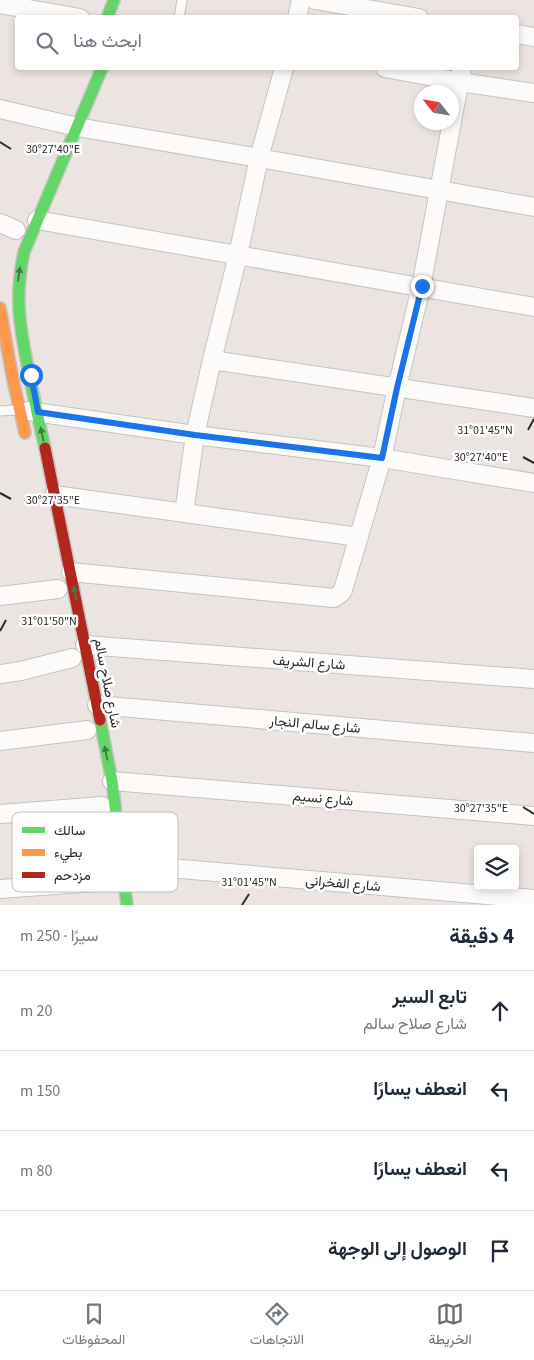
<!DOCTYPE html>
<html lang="ar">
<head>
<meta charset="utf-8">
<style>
  :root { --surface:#fff; --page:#f2f2f3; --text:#1f2937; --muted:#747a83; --line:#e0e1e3; --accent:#6f6c6b }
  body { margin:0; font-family:"Source Sans 3",Vazirmatn,sans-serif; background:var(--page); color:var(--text); direction:rtl }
  .controls { position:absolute; right:15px; bottom:15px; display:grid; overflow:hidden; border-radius:5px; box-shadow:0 2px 8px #0003 }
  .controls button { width:45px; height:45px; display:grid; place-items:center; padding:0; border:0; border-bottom:1px solid var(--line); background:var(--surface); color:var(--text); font:25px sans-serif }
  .compass { position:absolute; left:414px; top:85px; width:45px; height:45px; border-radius:50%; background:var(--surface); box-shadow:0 2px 8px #0003; rotate:301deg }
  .stop { position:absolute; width:15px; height:15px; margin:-11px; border:4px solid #1a73e8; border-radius:50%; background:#fff }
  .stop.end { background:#1a73e8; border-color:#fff; box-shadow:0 1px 5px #0008 }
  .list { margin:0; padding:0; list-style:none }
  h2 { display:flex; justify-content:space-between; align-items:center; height:65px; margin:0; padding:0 20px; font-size:21px }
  h2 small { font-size:16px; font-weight:400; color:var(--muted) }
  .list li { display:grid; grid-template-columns:32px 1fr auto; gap:15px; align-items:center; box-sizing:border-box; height:80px; padding:0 20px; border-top:1px solid var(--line) }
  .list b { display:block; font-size:19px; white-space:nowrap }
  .list p { margin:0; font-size:16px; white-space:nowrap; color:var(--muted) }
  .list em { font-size:16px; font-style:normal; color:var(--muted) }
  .icon { flex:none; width:28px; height:28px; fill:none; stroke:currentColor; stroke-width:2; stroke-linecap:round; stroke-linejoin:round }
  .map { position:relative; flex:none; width:534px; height:905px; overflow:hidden; direction:ltr }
  .search { position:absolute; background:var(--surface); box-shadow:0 2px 8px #0003; left:15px; right:15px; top:15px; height:55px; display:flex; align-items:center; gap:12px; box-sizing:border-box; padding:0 18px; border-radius:5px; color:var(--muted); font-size:19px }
  .sheet { height:385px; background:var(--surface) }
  nav { display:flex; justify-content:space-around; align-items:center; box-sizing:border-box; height:70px; border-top:1px solid var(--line); background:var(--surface); font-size:14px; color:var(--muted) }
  nav a { display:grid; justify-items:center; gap:2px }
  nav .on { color:var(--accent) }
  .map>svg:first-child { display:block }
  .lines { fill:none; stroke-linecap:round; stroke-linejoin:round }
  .lane-casing { stroke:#c4c3c3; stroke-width:11 }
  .street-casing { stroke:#c4c3c3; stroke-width:20 }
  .fast-casing { stroke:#c4c3c3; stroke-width:14 }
  .slow-casing { stroke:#c4c3c3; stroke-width:14 }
  .jam-casing { stroke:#c4c3c3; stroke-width:14 }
  .lane { stroke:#fcfbfa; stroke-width:9 }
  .street { stroke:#fcfbfa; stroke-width:18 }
  .fast { stroke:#63d668; stroke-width:11 }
  .slow { stroke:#ff974d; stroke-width:11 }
  .jam { stroke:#b3261e; stroke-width:11 }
  .oneway { fill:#457847 }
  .route { stroke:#1a73e8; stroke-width:6 }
  .ticks { fill:none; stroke:#2c2c2c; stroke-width:2 }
  .labels { text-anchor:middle; stroke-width:5; stroke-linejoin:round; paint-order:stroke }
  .street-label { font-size:14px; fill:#2c2c2c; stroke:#fff }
  .key { fill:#fff; stroke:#c0c0c0; stroke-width:1 }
  .key-label { font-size:14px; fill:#2c2c2c }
  .ticks-label { font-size:12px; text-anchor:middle; fill:#2c2c2c; stroke:#fff; stroke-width:5; stroke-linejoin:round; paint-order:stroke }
</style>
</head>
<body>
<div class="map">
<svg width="534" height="905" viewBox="0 0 534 905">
  <rect width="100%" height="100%" fill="#ebe4e1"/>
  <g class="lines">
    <defs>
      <path id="lane" d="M 179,18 L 182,0
        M 0,411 L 17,410"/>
      <path id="street" d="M 315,0 L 419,18
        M 0,4 L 80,18
        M 297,18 L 301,0
        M 516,34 L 534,37
        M 284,68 L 259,158 L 238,255 L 212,360 L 534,408
        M 385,68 L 460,82 L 534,93
        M 0,109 L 77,127 L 259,158 L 534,207
        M 37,220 L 534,307
        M 0,223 L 16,230
        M 28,411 L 195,435 L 382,458 L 534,483
        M 54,495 L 359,537
        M 184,513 L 195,435 L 212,360
        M 71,572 L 334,598 L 341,593 L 343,590 L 382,458 L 397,388 L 421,287 L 462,68
        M 0,596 L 58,589
        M 85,645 L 534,679
        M 0,674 L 21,671 L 72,658
        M 97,705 L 534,743
        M 0,741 L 87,730
        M 112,781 L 534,816
        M 0,814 L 102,806
        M 122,864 L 534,899
        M 0,889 L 110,881"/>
      <path id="fast" d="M 107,18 L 114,0
        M 45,448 C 39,423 34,398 29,373 C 20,329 14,297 24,252 L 102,68
        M 100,720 L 112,781 L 127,905"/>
      <path id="slow" d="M 0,308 L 13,380 L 25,433"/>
      <path id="jam" d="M 45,448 L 100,720"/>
    </defs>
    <use href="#lane" class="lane-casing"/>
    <use href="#street" class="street-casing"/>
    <use href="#fast" class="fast-casing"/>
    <use href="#slow" class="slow-casing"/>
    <use href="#jam" class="jam-casing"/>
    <use href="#lane" class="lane"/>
    <use href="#street" class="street"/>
    <use href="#fast" class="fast"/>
    <use href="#slow" class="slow"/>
    <use href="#jam" class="jam"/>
  </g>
  <defs><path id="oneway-solid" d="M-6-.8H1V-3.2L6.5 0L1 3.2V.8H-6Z" transform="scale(1.25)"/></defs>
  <g class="oneway">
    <use href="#oneway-solid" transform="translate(19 274) rotate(-82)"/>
    <use href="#oneway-solid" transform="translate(42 434) rotate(-102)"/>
    <use href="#oneway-solid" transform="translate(75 593) rotate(-101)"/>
    <use href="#oneway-solid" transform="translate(106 753) rotate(-101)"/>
  </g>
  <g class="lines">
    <path class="route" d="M 31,375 L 38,412 L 195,435 L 382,458 L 397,388 L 422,286"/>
  </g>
  <path class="ticks" d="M 0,142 L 11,149M 528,430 L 534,419M 523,457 L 534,463M 0,493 L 11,499M 0,631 L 6,620M 523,807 L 534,814M 242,905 L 249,894"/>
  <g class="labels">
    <g class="street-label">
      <text transform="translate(309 662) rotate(4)" y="5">شارع الشريف</text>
      <text transform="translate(108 683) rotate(79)" y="5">شارع صلاح سالم</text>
      <text transform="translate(315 724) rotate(5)" y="5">شارع سالم النجار</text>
      <text transform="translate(323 798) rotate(5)" y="5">شارع نسيم</text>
      <text transform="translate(343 883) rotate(5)" y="5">شارع الفخرانى</text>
    </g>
  </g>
  <rect x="12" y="812" width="166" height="80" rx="8" class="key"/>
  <rect x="22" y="827" width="23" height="6" fill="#63d668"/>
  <rect x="22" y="849" width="23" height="7" fill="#ff974d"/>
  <rect x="22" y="872" width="23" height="6" fill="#b3261e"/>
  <g class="key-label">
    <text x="54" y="835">سالك</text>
    <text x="54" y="857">بطيء</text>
    <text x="54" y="880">مزدحم</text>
  </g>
  <g class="ticks-label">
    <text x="53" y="153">30°27'40"E</text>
    <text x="485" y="434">31°01'45"N</text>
    <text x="481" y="461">30°27'40"E</text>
    <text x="53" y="504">30°27'35"E</text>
    <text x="49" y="625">31°01'50"N</text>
    <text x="481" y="812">30°27'35"E</text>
    <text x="249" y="886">31°01'45"N</text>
  </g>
</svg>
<div class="controls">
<button><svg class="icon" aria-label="layers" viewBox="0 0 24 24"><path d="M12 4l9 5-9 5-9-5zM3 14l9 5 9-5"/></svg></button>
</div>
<svg class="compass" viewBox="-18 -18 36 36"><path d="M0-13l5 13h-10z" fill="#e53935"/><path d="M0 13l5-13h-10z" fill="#747a83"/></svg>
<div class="stop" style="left:31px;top:375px"></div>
<div class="stop end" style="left:422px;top:286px"></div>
<div class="search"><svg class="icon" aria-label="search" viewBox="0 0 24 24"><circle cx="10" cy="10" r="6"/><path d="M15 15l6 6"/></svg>ابحث هنا</div>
</div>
<section class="sheet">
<h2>4 دقيقة<small>سيرًا · 250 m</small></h2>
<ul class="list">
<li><svg class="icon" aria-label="ahead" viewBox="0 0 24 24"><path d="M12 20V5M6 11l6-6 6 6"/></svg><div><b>تابع السير</b><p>شارع صلاح سالم</p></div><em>20 m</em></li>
<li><svg class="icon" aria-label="left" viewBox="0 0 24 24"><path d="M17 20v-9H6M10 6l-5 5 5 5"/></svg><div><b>انعطف يسارًا</b></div><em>150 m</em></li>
<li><svg class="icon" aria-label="left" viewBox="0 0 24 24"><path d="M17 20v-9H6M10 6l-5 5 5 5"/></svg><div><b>انعطف يسارًا</b></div><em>80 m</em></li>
<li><svg class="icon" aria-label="arrive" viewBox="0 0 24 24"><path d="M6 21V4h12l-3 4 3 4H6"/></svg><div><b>الوصول إلى الوجهة</b></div></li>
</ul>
</section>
<nav>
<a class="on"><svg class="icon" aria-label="map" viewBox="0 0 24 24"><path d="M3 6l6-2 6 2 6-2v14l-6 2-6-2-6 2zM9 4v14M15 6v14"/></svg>الخريطة</a>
<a><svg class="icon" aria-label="directions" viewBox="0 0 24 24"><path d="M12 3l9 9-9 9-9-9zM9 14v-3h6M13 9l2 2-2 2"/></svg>الاتجاهات</a>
<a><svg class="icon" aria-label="saved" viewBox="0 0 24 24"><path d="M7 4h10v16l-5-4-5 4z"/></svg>المحفوظات</a>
</nav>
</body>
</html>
